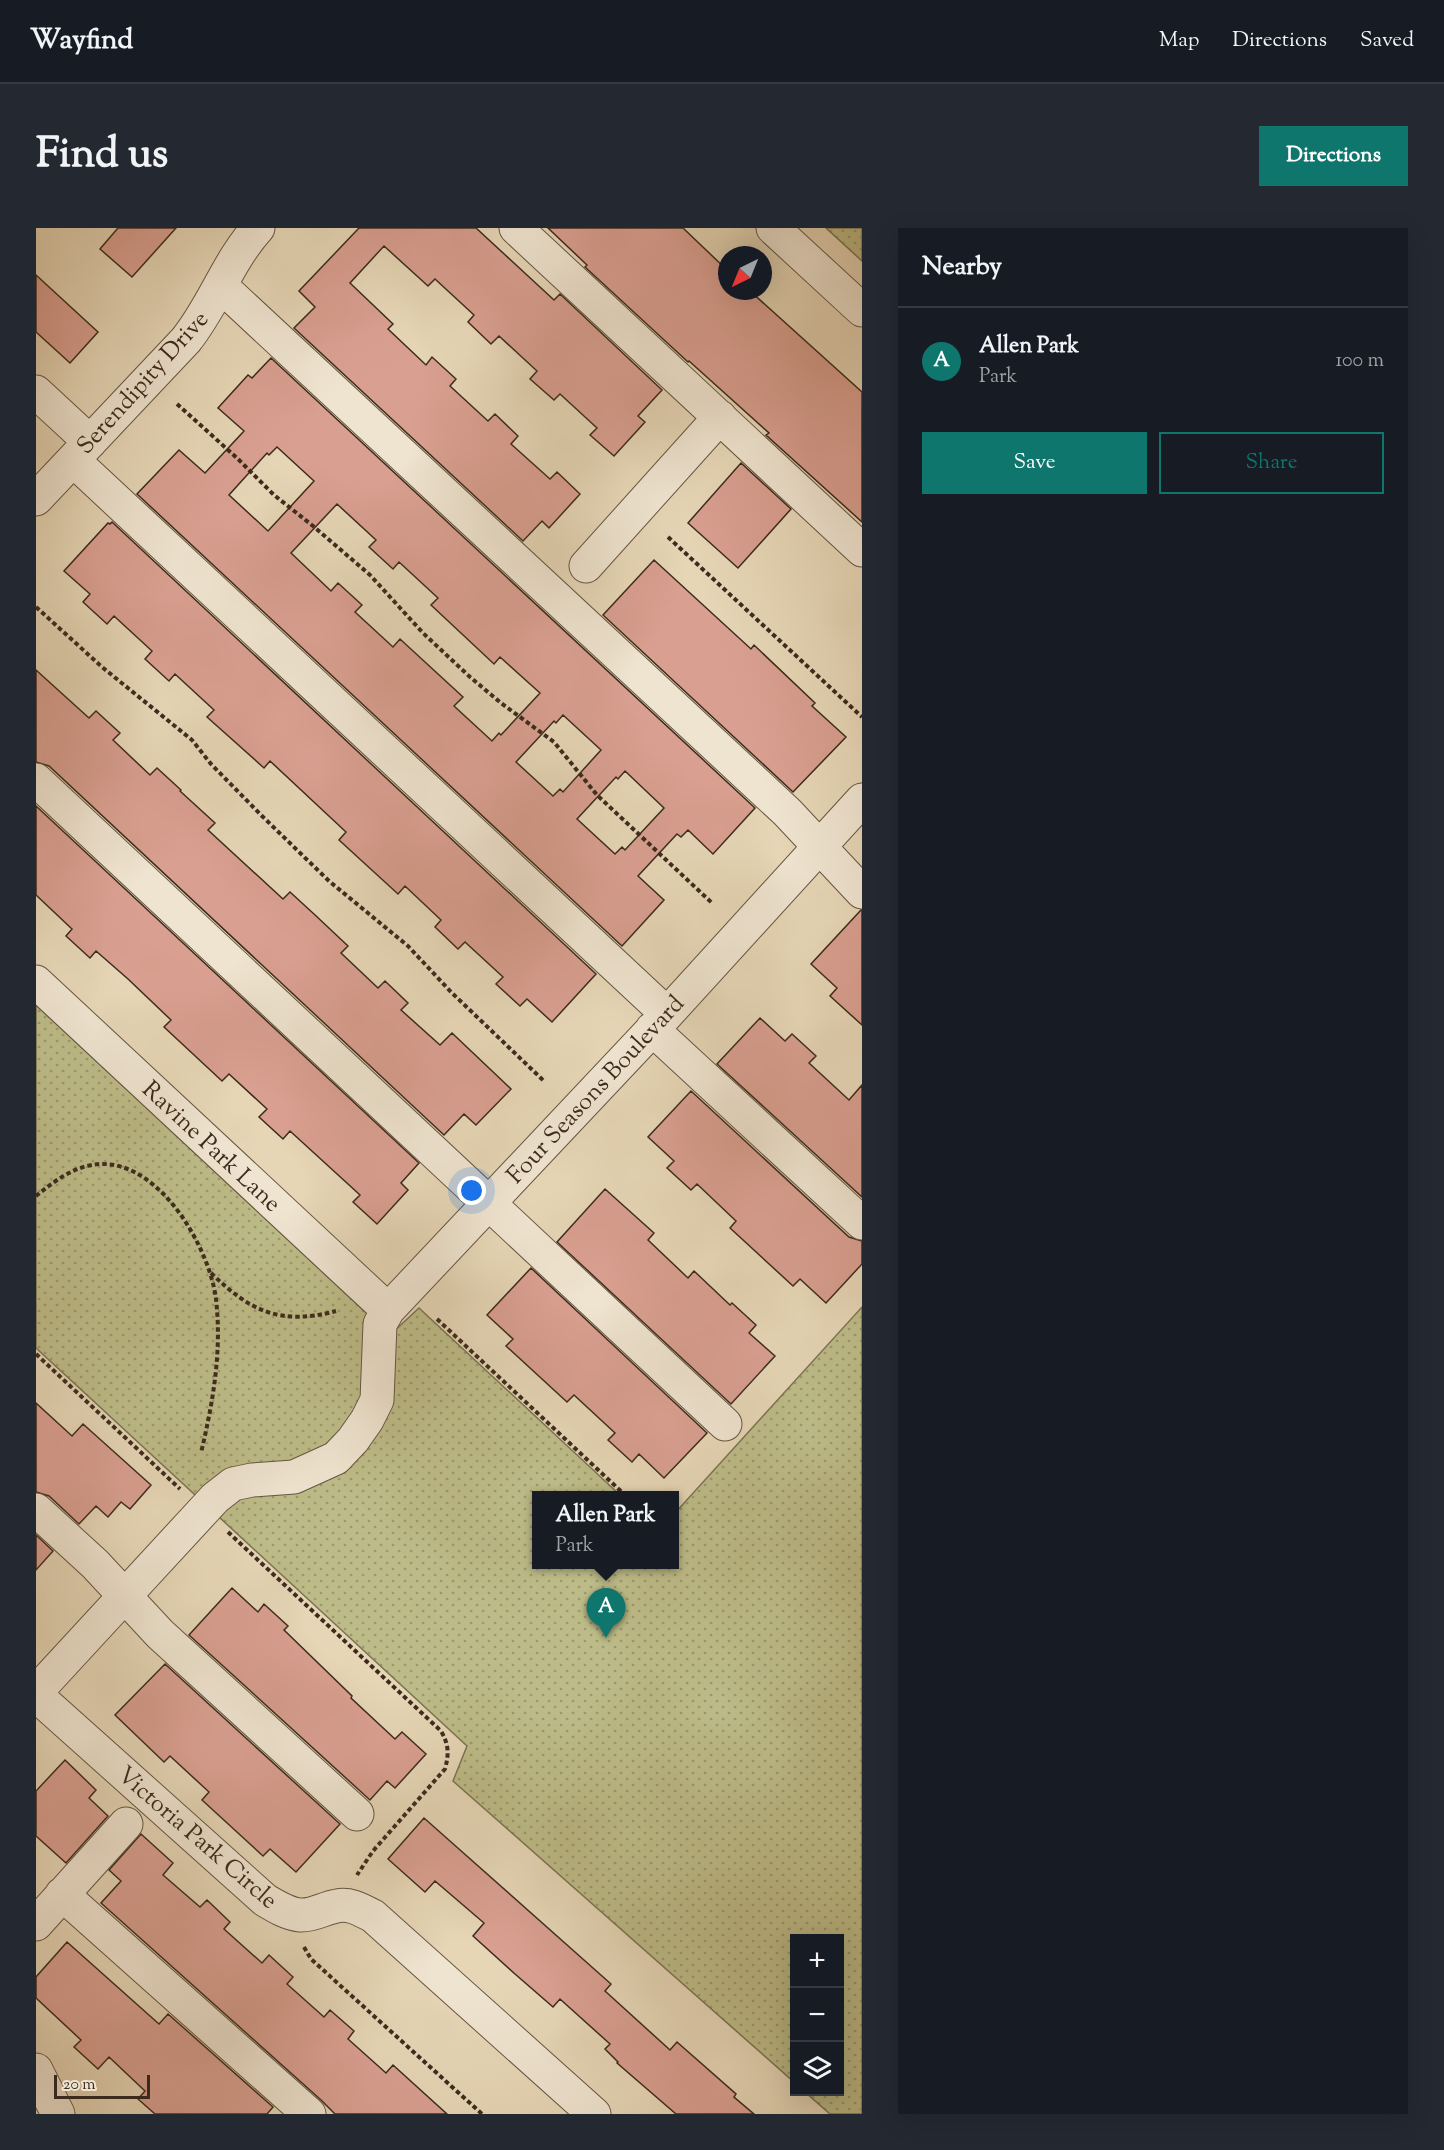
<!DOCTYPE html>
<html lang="en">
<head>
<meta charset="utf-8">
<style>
  :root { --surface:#171b24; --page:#242831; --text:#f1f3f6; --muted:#9ea1a6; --line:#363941; --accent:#0f766e }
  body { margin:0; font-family:"Sorts Mill Goudy",serif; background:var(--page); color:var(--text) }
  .controls { position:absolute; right:18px; bottom:18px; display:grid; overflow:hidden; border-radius:0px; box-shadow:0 6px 24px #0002 }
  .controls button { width:54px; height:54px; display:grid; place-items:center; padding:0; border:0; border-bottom:2px solid var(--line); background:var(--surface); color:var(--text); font:30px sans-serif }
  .compass { position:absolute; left:682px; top:18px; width:54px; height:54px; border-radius:50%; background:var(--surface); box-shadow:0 6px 24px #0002; rotate:223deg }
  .scale { position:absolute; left:18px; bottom:15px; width:96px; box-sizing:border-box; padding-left:6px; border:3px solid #3c2b1d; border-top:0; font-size:16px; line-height:21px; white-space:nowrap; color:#3c2b1d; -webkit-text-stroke:4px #efe4d0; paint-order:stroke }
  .you { position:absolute; left:436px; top:963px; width:21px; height:21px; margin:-15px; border:4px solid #fff; border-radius:50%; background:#1a73e8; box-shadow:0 0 0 9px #1a73e833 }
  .badge { display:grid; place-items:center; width:39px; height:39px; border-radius:50%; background:var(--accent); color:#fff; font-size:20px; font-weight:700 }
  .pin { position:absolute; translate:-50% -50px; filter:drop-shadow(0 2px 3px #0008) }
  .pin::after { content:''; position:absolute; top:32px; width:21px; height:18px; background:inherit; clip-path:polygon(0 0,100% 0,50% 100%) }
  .popup { position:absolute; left:496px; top:1263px; width:147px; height:78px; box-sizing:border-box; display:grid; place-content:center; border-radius:0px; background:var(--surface); filter:drop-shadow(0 2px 4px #0005); font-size:20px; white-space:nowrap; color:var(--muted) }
  .popup b { font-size:22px; color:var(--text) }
  .popup::after { content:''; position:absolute; left:50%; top:100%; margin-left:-12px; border:12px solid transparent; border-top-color:var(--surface) }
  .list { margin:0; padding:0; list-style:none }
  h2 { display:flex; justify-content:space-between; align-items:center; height:78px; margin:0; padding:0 24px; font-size:26px }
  h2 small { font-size:20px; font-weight:400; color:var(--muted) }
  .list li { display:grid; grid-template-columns:39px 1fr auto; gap:18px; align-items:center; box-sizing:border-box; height:108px; padding:0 24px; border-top:2px solid var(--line) }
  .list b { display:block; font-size:22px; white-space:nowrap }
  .list p { margin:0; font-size:20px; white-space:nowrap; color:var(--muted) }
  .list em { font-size:20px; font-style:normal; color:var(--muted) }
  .actions { display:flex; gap:12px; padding:18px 24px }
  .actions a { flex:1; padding:14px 0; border:2px solid var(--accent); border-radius:0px; text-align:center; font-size:21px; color:var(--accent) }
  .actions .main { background:var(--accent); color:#fff }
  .icon { flex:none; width:33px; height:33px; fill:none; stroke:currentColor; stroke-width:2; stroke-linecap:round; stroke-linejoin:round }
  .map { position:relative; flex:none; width:826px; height:1886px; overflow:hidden; border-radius:0px }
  header { display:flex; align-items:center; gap:36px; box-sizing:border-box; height:84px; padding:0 30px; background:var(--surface); border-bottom:2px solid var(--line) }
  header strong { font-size:28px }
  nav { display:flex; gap:33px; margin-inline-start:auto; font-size:21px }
  .intro { display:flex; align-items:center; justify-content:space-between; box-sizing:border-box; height:144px; padding:0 36px }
  h1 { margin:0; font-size:42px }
  .button { padding:15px 27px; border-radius:0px; background:var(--accent); color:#fff; font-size:21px; font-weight:700 }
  main { display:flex; gap:36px; padding:0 36px }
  aside { flex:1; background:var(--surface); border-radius:0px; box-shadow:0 6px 24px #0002 }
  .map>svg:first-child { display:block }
  .park { fill:url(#park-dots); stroke:#7c7452; stroke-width:1.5 }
  .building { fill:#d99f90; stroke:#3c2b1d; stroke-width:1.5; fill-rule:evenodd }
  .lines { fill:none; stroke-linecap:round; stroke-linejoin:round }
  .minor-casing { stroke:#665643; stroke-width:35 }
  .path { stroke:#3c2b1d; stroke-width:4; stroke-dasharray:4.5 3; stroke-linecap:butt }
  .minor { stroke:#efe4d0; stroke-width:33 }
  .labels { text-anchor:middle; stroke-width:4.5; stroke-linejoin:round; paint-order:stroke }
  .street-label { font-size:24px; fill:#3c2b1d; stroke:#efe4d0 }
</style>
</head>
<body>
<header>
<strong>Wayfind</strong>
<nav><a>Map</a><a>Directions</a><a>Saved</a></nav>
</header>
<div class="intro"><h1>Find us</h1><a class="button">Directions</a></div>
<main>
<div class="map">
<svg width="826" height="1886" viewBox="0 0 826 1886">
  <defs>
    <pattern id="park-dots" width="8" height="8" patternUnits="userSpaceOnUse" patternTransform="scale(1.5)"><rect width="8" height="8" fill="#bdbc88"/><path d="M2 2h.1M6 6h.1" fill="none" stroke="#9b996f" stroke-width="1.8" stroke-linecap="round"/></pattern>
  </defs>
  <rect width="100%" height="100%" fill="#e6d6b6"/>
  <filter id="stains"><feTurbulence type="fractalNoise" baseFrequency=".00333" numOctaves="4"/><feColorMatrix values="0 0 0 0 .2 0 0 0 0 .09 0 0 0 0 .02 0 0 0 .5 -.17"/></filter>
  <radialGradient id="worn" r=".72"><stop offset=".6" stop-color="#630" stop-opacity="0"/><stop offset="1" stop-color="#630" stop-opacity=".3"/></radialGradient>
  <path class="park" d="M 790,0 L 826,0 L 826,33 Z
    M 0,777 L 354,1107 L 383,1080 L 584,1267 L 501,1268 L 501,1336 L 639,1336 L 639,1285 L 826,1079 L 826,1886 L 794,1886 L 769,1864 L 804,1864 L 804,1710 L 758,1710 L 758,1854 L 417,1553 L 431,1518 L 0,1120 Z"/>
  <path class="building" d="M 82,0 L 140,0 L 96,49 L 64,21 Z
    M 323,0 L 440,0 L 518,72 L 524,66 L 626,162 L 602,188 L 609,194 L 578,228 L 554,207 L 561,200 L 524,166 L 518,172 L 494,151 L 501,143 L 463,108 L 455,116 L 432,94 L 438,87 L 399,51 L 392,58 L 348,18 L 314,55 L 357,96 L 352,101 L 390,137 L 396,129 L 420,151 L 414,158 L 452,193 L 459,186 L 482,208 L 475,216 L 514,251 L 521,244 L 544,266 L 513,300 L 506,293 L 487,313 L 258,100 L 279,79 L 263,63 Z
    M 512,0 L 647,0 L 691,42 L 691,63 L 714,63 L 826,164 L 826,294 L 730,207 L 733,205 L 653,133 L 652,134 L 549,39 L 551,37 Z
    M 0,47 L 62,104 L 34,135 L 0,104 Z
    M 235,130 L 719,580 L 677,626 L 652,602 L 645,609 L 641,606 L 602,648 L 628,672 L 586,718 L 101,266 L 143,222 L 169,245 L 208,203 L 182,180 L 212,147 L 216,150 ZM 241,219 L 278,253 L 232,303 L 193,267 L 231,225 L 233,227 ZM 301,276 L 340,312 L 333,319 L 357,341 L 363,334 L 402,370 L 395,377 L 458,436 L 464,429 L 504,465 L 465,507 L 463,505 L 456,513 L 418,478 L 427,469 L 364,411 L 357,419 L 319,384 L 326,377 L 302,355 L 295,363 L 255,325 ZM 527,487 L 565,522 L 527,564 L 524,561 L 517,568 L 480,534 L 518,493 L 520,495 ZM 589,543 L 628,580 L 589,622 L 586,619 L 579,626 L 541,591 L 580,549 L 582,551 Z
    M 705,235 L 755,281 L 702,340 L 652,295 Z
    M 76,294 L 560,746 L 516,794 L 491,771 L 484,778 L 460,756 L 467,749 L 429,714 L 422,721 L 399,699 L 405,692 L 369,658 L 362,666 L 303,612 L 310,604 L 234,533 L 228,540 L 171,489 L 178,482 L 139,446 L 133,453 L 109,431 L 116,423 L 78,388 L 71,396 L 47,374 L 54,366 L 28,343 L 72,295 L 74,296 Z
    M 618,332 L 715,421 L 718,417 L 779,475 L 776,478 L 810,509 L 757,564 L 567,387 Z
    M 0,442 L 53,490 L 60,483 L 84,505 L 77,512 L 114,547 L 121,540 L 145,562 L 144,563 L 179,595 L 172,602 L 247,671 L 254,664 L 278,686 L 312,718 L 305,725 L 342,760 L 349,753 L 372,775 L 365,782 L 404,817 L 416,805 L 475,861 L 440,897 L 428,886 L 408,907 L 13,538 L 0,534 Z
    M 0,578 L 383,935 L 365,955 L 372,962 L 341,996 L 317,974 L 324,967 L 254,903 L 247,911 L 223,889 L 231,881 L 193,846 L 186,853 L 128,799 L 135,792 L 92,751 L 60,723 L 54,730 L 30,708 L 36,701 L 0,667 Z
    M 825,682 L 826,682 L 826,797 L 794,768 L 801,760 L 775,736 Z
    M 724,790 L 749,813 L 756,806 L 780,828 L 773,835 L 813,872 L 826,857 L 826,969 L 681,836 Z
    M 655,863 L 813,1009 L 826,1013 L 826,1036 L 790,1075 L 764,1051 L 757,1058 L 694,1000 L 700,993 L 661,956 L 655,962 L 631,940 L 638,933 L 612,909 Z
    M 569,961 L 618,1005 L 612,1012 L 652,1050 L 658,1043 L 694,1077 L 696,1075 L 720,1097 L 713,1105 L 739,1128 L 695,1176 L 521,1014 Z
    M 495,1040 L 671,1205 L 628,1250 L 603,1226 L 596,1234 L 572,1212 L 579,1205 L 538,1167 L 531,1174 L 470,1118 L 477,1111 L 451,1087 Z
    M 0,1175 L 36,1208 L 47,1196 L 115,1257 L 94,1281 L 85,1274 L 72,1289 L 60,1278 L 43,1296 L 13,1268 L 0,1264 Z
    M 0,1307 L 17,1323 L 0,1342 Z
    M 196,1360 L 222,1384 L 228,1376 L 252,1398 L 248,1402 L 316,1468 L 315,1470 L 359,1511 L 366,1504 L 390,1526 L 359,1560 L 351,1553 L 334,1572 L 153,1407 Z
    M 129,1436 L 304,1596 L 260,1644 L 234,1621 L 227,1628 L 166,1572 L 173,1564 L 134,1528 L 128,1534 L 79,1487 Z
    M 29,1532 L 60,1562 L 53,1570 L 72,1588 L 30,1635 L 0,1608 L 0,1563 Z
    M 388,1590 L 575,1756 L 569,1763 L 634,1822 L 641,1814 L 700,1866 L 698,1869 L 718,1886 L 640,1886 L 581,1835 L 582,1834 L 569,1821 L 574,1816 L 524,1771 L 517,1779 L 479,1746 L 437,1708 L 448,1695 L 399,1653 L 389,1664 L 352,1631 Z
    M 105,1606 L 137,1635 L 127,1647 L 164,1679 L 171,1672 L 194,1694 L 188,1701 L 226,1735 L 233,1727 L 257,1749 L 251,1756 L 288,1789 L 294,1782 L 318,1803 L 312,1811 L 350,1845 L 357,1837 L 411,1886 L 299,1886 L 285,1872 L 65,1675 L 85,1653 L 73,1642 Z
    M 31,1714 L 123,1796 L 132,1786 L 237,1879 L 231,1886 L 119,1886 L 102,1871 L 109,1863 L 73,1829 L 62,1841 L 38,1819 L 45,1812 L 0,1770 L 0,1749 Z"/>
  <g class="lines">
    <defs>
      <path id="minor" d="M 480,0 L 826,322
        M 737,0 L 826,82
        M 185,58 L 751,584 L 826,664
        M 0,164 L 54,214
        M 37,232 L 631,786
        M 0,271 L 150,112 C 178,77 192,33 222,0
        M 550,338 L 684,189
        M 0,552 L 689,1196
        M 0,754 L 352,1082
        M 616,801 L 826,995
        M 0,1282 L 59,1336 L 124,1406 L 321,1586
        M 0,1464 L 179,1270 L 197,1256 L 216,1252 L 258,1249 L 278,1240 L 300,1230 L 317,1212 L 331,1192 L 341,1172 L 344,1096 L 352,1082 L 631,786 L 826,572
        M 0,1467 L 229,1672 C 239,1678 252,1686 264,1687 C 277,1688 288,1680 301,1678 C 314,1675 325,1682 337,1688 L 558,1886
        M 26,1666 L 273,1886
        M 0,1696 L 90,1596
        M 0,1842 L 22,1886"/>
    </defs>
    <use href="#minor" class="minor-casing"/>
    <path class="path" d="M 141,176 L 201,230 L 238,267 L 277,298 L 334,347 L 387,405 L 434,449 L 465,475 L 518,514 L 561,567 L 676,675
      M 632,309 L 826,489
      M 0,379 L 66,439 L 156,512 L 175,536 L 226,588 L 293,653 L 372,718 L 415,764 L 509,854
      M 0,968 C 15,956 31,943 51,938 C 117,921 173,1016 180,1071 C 186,1124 177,1174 165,1225
      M 175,1045 C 214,1083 244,1098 300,1083
      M 401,1091 L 590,1268
      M 0,1126 L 144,1261
      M 192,1304 L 405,1503 C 413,1517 413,1526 409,1541 L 337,1623 L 321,1647
      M 268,1719 L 275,1731 L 446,1886"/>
    <use href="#minor" class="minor"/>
  </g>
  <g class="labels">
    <g class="street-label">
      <text transform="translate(106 154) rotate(-48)" y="8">Serendipity Drive</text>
      <text transform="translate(559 861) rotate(-47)" y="8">Four Seasons Boulevard</text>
      <text transform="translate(176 918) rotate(43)" y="8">Ravine Park Lane</text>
      <text transform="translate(162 1609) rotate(41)" y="8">Victoria Park Circle</text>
    </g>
  </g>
  <rect width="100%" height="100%" filter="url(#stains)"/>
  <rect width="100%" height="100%" fill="url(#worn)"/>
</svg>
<div class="controls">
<button>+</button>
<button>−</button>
<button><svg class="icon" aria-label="layers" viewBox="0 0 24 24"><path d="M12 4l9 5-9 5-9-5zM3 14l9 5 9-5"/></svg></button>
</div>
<svg class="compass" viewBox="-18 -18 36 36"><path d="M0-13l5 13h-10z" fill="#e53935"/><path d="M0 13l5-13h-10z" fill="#9ea1a6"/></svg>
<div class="scale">20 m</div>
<div class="you"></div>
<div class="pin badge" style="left:570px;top:1410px">A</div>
<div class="popup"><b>Allen Park</b>Park</div>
</div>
<aside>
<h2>Nearby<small></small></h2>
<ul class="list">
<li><span class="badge">A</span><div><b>Allen Park</b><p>Park</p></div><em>100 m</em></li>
</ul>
<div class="actions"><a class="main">Save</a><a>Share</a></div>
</aside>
</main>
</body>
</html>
